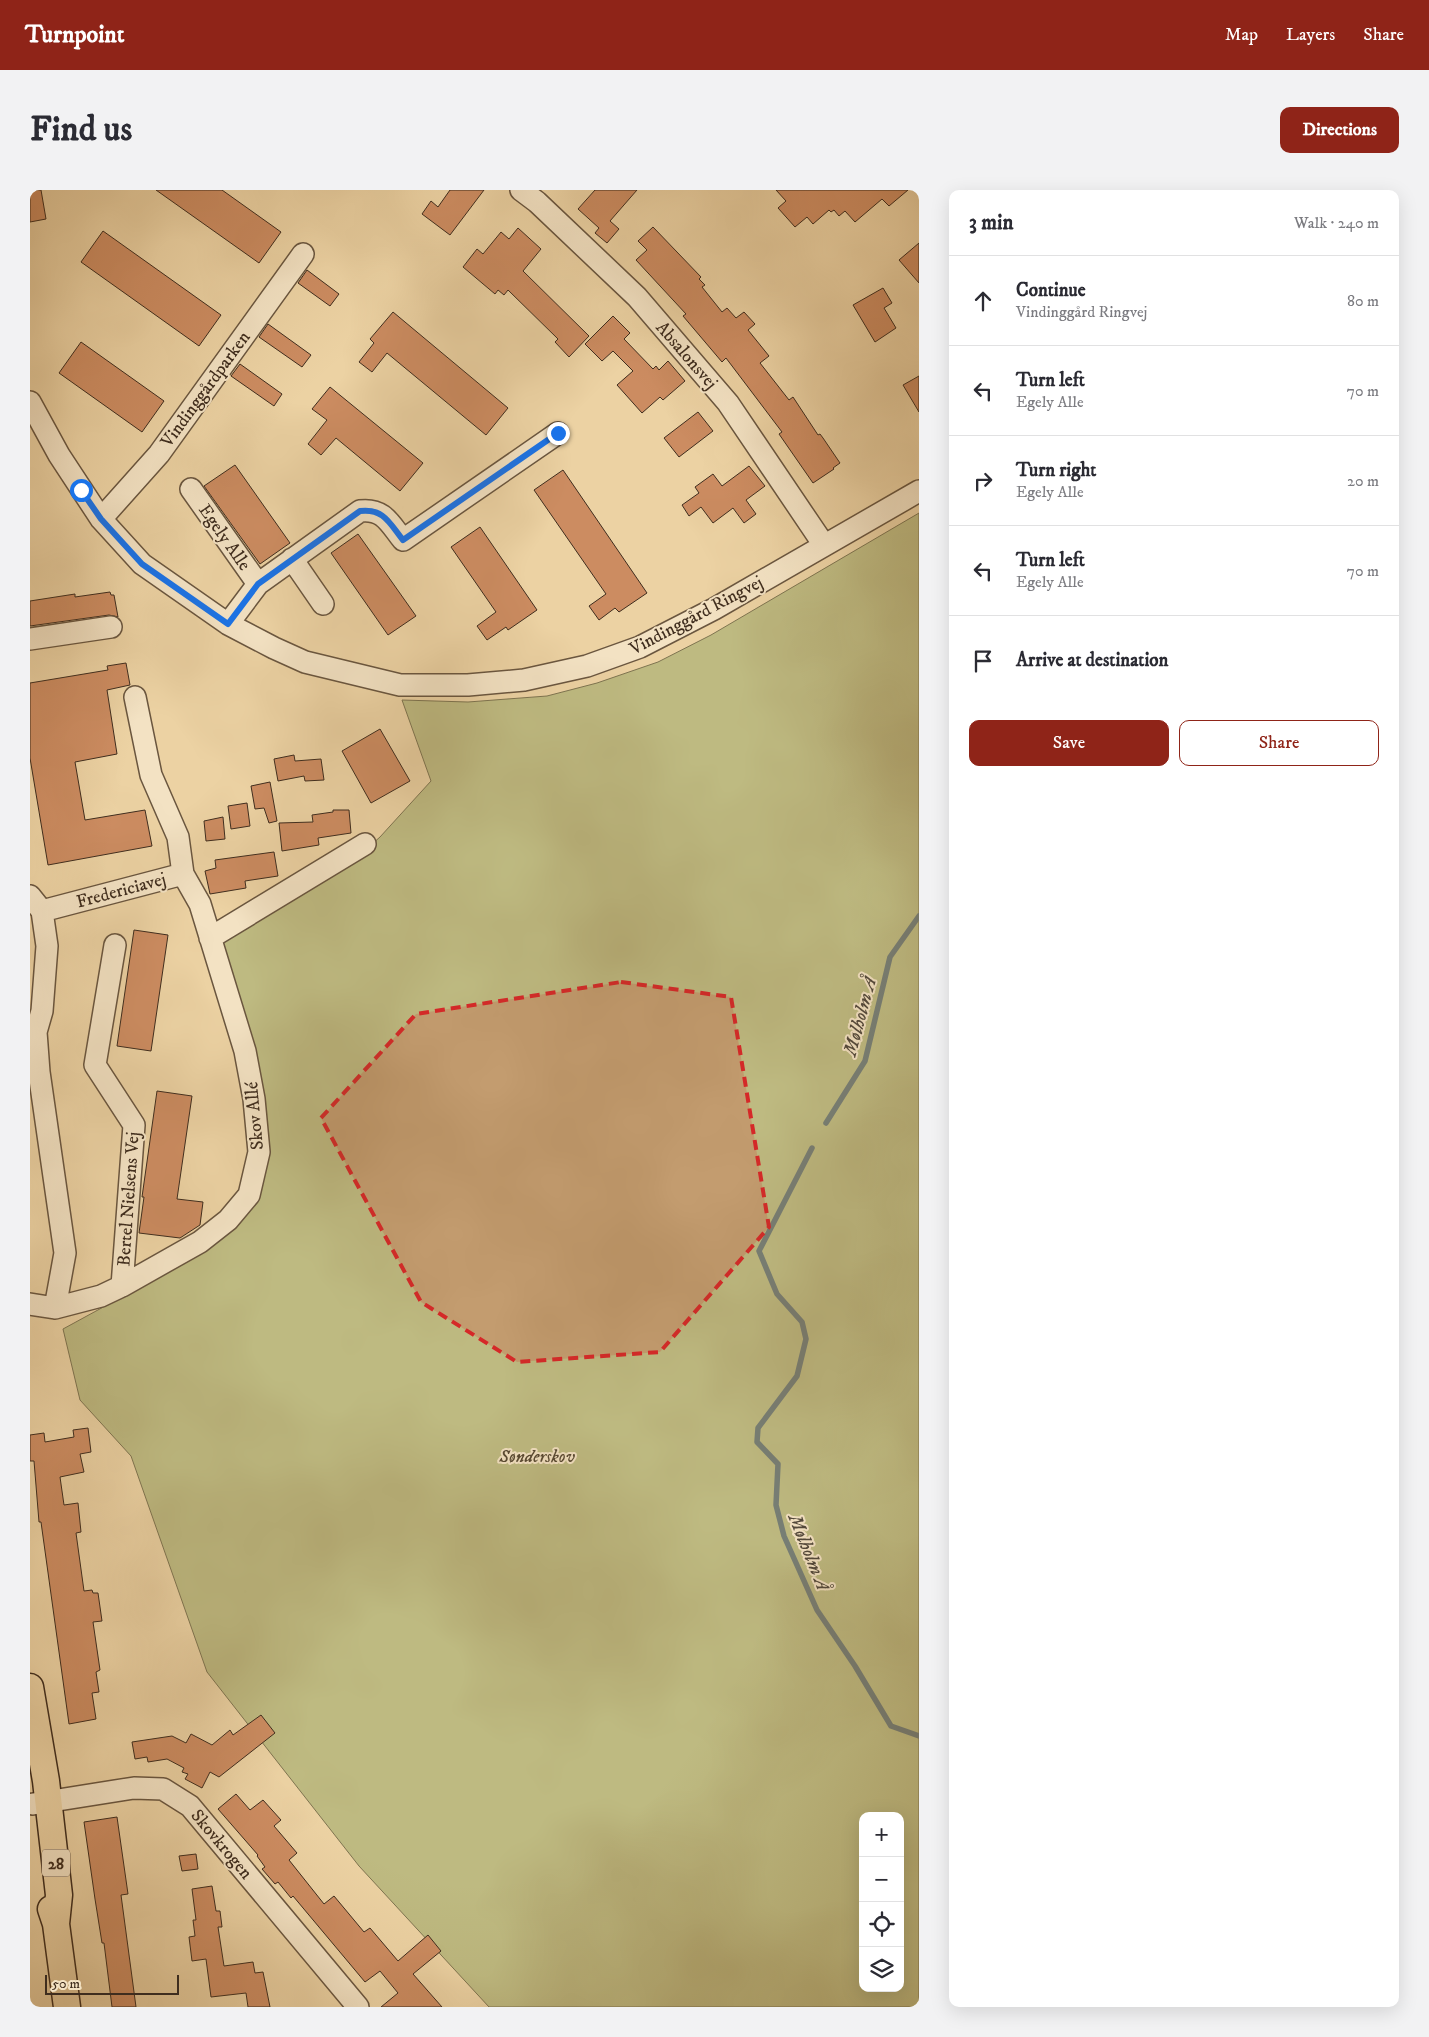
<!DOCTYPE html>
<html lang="en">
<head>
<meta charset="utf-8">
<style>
  :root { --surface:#fff; --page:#f2f2f3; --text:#2b2b33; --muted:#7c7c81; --line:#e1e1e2; --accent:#8f2418 }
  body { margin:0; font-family:"IM FELL DW Pica",serif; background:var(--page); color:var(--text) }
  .controls { position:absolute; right:15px; bottom:15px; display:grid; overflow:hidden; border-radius:10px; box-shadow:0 5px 20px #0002 }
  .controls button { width:45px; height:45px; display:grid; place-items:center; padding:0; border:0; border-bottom:1px solid var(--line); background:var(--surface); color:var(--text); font:25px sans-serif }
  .scale { position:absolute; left:15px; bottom:12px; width:134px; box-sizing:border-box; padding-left:5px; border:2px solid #3f2d1e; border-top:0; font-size:14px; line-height:18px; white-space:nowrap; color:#3f2d1e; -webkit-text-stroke:4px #f3e2c3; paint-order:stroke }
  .stop { position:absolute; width:15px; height:15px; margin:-11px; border:4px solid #1a73e8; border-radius:50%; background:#fff }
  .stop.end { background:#1a73e8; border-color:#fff; box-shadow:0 1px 5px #0008 }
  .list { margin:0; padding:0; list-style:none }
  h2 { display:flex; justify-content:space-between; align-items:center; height:65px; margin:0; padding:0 20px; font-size:21px }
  h2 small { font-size:16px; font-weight:400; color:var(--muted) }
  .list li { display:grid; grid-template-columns:32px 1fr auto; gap:15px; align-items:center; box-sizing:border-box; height:90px; padding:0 20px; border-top:1px solid var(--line) }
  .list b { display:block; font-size:19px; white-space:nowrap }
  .list p { margin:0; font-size:16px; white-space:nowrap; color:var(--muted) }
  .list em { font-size:16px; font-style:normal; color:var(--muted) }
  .actions { display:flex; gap:10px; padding:15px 20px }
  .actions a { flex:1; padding:11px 0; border:1px solid var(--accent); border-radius:10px; text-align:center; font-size:18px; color:var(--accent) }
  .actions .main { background:var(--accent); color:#fff }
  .icon { flex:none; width:28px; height:28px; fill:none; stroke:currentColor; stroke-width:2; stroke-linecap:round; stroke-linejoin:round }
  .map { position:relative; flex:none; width:889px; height:1817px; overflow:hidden; border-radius:10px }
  header { display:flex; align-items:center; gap:30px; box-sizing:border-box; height:70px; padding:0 25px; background:var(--accent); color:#fff }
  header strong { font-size:24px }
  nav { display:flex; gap:28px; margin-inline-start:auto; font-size:18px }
  .intro { display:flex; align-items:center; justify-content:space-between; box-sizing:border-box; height:120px; padding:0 30px }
  h1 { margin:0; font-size:35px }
  .button { padding:12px 22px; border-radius:10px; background:var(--accent); color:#fff; font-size:18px; font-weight:700 }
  main { display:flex; gap:30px; padding:0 30px }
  aside { flex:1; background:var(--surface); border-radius:10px; box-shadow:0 5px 20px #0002 }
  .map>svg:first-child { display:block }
  .green { fill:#beba81; stroke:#7e7450; fill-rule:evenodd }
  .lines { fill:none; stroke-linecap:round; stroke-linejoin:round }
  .stream { stroke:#777f76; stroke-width:5.5 }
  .building { fill:#cc8c61; stroke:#3f2d1e }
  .minor-casing { stroke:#6a563f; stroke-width:24 }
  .major-casing { stroke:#3f2d1e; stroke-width:29 }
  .minor { stroke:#f3e2c3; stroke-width:21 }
  .major { stroke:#ecd2a3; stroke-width:26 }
  .route { stroke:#1a73e8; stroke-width:6 }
  .marked { fill:#d62828; fill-opacity:0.2; stroke:#d62828; stroke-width:4; stroke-dasharray:10 6; stroke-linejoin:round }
  .labels { text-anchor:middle; stroke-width:4; stroke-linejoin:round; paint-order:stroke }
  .shield { fill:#f3e2c3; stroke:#756350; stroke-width:1 }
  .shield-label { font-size:16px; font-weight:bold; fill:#3f2d1e }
  .street-label { font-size:18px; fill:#3f2d1e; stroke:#f3e2c3 }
  .park-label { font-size:18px; font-style:italic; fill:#584932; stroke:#f3e2c3 }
  .water-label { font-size:19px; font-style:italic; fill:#52483b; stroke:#f3e2c3 }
</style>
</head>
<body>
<header>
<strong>Turnpoint</strong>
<nav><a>Map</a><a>Layers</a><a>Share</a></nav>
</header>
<div class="intro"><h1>Find us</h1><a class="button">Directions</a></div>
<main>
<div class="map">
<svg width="889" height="1817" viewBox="0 0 889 1817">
  <rect width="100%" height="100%" fill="#ecd2a3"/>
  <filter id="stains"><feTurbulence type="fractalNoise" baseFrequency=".004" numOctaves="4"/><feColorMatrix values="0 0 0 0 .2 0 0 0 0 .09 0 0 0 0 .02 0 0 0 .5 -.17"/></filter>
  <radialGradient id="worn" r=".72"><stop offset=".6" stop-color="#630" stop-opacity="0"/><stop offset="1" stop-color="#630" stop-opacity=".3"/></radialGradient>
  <path class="green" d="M 889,323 L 889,1817 L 459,1817 L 329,1676 L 177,1482 L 101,1266 L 50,1210 L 33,1139 L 167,1066 L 197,1042 L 234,950 L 189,755 L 326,668 L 350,647 L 401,591 L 372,510 L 438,512 L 517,506 L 567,493 L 628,472 L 681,445 ZM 833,1626 L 870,1626 L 870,1798 L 833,1798 Z"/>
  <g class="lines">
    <path class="stream" d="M 796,933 L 835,871 L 860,767 L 889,726
      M 782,958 L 729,1061 L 747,1104 L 772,1132 L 776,1149 L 767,1186 L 728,1238 L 727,1252 L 748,1274 L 746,1315 L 754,1346 L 787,1420 L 825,1476 L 861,1536 L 889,1546"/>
  </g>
  <path class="building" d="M 0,0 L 11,0 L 16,29 L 0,32 Z
    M 126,0 L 192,0 L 251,42 L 229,73 Z
    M 420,0 L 454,0 L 420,45 L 392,24 L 401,11 L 408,17 Z
    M 565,0 L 607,0 L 580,31 L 589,39 L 577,53 L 565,43 L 569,38 L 548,19 Z
    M 746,0 L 878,0 L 859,16 L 852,9 L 825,32 L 815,21 L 809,26 L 804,20 L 801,22 L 799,20 L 783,34 L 777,27 L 765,37 L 748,18 L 756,11 Z
    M 623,37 L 671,87 L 669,89 L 675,95 L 672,97 L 692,122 L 697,118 L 706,128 L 714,122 L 725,134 L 718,140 L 739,166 L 730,173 L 759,210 L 763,207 L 788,245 L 790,244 L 793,248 L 810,273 L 803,278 L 804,279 L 783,293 L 749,244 L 752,242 L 696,168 L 692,172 L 653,126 L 656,124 L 606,70 L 617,60 L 608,51 Z
    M 488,38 L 511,59 L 493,81 L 559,146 L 539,167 L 525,152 L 528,149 L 478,100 L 474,105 L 468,100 L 465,104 L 433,77 L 447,59 L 453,64 L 471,42 L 479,49 Z
    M 73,41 L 191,125 L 169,156 L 51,72 Z
    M 889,53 L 889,93 L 869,70 Z
    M 277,80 L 309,104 L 300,116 L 268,93 Z
    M 853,98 L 862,113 L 854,118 L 866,138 L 845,152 L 823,115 Z
    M 363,122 L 478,218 L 456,245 L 357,163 L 342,182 L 329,172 L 344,153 L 340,149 Z
    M 583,126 L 600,143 L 594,149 L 623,179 L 626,176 L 629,180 L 638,171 L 655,191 L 633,210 L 630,207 L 612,223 L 587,195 L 603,181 L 583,161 L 572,171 L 555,154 Z
    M 238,134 L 281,165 L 272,177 L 229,147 Z
    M 51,152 L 134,211 L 112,242 L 29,183 Z
    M 210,174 L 252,204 L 244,216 L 201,186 Z
    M 889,186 L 889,222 L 873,195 Z
    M 300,197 L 393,273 L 370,301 L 306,248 L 291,265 L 278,254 L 297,230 L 282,219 Z
    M 668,222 L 683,241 L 649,267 L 634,248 Z
    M 205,275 L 260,353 L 230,374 L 174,296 Z
    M 719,276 L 735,296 L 716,310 L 726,324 L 714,333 L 703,318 L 683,333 L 671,317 L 659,326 L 652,315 L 669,303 L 665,297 L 683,284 L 692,296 Z
    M 533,280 L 617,403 L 589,422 L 585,418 L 569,430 L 559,416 L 576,404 L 504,300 Z
    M 450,337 L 507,420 L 478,440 L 476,437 L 457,450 L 447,436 L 466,422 L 421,357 Z
    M 328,344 L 386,426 L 358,445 L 301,363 Z
    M 80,402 L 81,405 L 84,405 L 88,427 L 79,425 L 0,436 L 0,411 L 45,404 L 45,407 Z
    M 96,473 L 100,495 L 77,500 L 87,564 L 45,572 L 55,630 L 115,620 L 122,656 L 18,675 L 0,568 L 0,493 L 78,480 L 77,476 Z
    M 350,539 L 380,591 L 341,613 L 312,561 Z
    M 264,565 L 265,571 L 291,569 L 294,590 L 275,591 L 274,586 L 248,591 L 244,569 Z
    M 240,592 L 247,631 L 239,633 L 234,618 L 225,619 L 221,596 Z
    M 217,613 L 220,636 L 201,639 L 198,616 Z
    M 303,620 L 319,620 L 321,643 L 288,648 L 289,655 L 252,661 L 249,633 L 283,632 L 282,625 L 303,622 Z
    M 193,627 L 195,649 L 176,651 L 174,631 Z
    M 244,662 L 248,686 L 215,691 L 216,698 L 180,704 L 175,681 L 186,678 L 185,670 Z
    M 104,740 L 138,745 L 121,861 L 87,856 Z
    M 127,901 L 162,906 L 147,1009 L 173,1012 L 170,1035 L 150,1048 L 109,1043 L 114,1007 L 112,1007 Z
    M 58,1238 L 61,1262 L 50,1264 L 54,1282 L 30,1287 L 34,1315 L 48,1313 L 51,1342 L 46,1343 L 54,1401 L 62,1400 L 63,1403 L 68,1403 L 72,1431 L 63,1432 L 70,1480 L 66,1482 L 69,1502 L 62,1503 L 66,1529 L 39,1534 L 11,1332 L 9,1332 L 4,1271 L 0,1271 L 0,1245 L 14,1243 L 15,1252 L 44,1247 L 43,1240 Z
    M 231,1525 L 245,1543 L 189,1587 L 180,1582 L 172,1598 L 155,1589 L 158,1584 L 152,1582 L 154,1578 L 137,1569 L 118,1572 L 117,1567 L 105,1569 L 102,1552 L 142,1546 L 156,1553 L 161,1544 L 182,1555 L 200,1540 L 203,1545 Z
    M 206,1604 L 220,1620 L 233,1610 L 251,1630 L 244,1636 L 267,1663 L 259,1670 L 294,1714 L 304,1706 L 334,1742 L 340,1738 L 368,1771 L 398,1745 L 411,1761 L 383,1784 L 412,1817 L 351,1817 L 368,1803 L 350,1781 L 335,1792 L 263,1706 L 261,1708 L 248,1692 L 245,1694 L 232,1679 L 235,1677 L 227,1666 L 228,1665 L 188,1619 Z
    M 87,1627 L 98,1704 L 91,1705 L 106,1817 L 82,1817 L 74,1753 L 72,1753 L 65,1709 L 54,1632 Z
    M 166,1664 L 168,1679 L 152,1681 L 149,1666 Z
    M 182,1696 L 186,1721 L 190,1721 L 192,1737 L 188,1737 L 194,1776 L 223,1772 L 225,1783 L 233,1782 L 240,1817 L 218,1817 L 216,1803 L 181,1807 L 176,1769 L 162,1771 L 159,1747 L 165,1746 L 163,1730 L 166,1730 L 162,1699 Z"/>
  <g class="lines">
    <defs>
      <path id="minor" d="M 491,0 L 507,12 L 607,107 L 698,213 L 794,355
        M 0,212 L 29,265 L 71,329 L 112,374 L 198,434 L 244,458 L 275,472 L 370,495 L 438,495 L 494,490 L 557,476 L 610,457 L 684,419 L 889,301
        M 161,299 L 228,394
        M 71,329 L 129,264 L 273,64
        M 262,369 L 293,414
        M 198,434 L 228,394 L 330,321 C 354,318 360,334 373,350 L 528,243
        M 0,449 L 81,437
        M 0,706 L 12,721
        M 12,721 L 17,756 L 12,821 L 6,842 L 9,882 L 35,1063 L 25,1118
        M 12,721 L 153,684 L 148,647 L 121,585 L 105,507
        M 180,748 L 335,654
        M 85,755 L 65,875 L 104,935 L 92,1096
        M 0,1114 L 25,1118 L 71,1106 L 92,1096 L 170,1052 L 198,1030 L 219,1005 L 229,962 L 224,909 L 215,861 L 170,714 L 153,684
        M 3,1614 L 104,1598 L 133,1599 L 160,1616 L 328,1817"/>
      <path id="major" d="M 0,1497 L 16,1591 L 29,1705 L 26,1734
        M 21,1719 L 26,1734 L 37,1817"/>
    </defs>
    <use href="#minor" class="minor-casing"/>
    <use href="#major" class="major-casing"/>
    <use href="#minor" class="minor"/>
    <use href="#major" class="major"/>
  </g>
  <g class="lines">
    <path class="route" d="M 51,300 L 71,329 L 112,374 L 198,434 L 228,394 L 330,321 C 354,318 360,334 373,350 L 528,243"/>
  </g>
  <path class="marked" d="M 591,792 L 701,807 L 739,1037 L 630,1162 L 487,1172 L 391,1112 L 291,928 L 386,824 Z"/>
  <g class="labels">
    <rect class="shield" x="12" y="1659.5" width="28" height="27" rx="4"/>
    <g class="shield-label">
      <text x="26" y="1679">28</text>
    </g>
    <g class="street-label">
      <text transform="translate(657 165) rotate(49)" y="6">Absalonsvej</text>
      <text transform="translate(175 199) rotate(-54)" y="6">Vindinggårdparken</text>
      <text transform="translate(195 347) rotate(55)" y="6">Egely Alle</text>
      <text transform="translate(666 425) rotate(-28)" y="6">Vindinggård Ringvej</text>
      <text transform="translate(91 700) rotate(-15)" y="6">Fredericiavej</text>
      <text transform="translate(224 926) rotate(-95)" y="6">Skov Allé</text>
      <text transform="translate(98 1009) rotate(-86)" y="6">Bertel Nielsens Vej</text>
      <text transform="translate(192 1654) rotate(50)" y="6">Skovkrogen</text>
    </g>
    <g class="park-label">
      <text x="507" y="1272">Sønderskov</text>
    </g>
    <g class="water-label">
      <text transform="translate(829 826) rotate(-75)" y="7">Mølholm Å</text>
      <text transform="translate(780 1362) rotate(68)" y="7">Mølholm Å</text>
    </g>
  </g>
  <rect width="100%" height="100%" filter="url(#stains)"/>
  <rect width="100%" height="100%" fill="url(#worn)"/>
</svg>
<div class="controls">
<button>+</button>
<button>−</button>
<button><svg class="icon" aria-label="locate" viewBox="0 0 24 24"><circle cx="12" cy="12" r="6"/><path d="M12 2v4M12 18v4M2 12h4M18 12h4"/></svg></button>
<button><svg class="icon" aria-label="layers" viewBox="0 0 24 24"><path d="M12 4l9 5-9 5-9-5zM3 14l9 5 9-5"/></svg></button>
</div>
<div class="scale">50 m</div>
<div class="stop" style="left:51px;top:300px"></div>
<div class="stop end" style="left:528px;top:243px"></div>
</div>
<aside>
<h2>3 min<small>Walk · 240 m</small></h2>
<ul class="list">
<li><svg class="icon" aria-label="ahead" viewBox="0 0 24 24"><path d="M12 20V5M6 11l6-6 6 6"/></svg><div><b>Continue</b><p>Vindinggård Ringvej</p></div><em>80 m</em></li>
<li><svg class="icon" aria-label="left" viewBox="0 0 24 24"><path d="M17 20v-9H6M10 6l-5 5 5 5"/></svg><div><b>Turn left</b><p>Egely Alle</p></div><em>70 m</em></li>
<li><svg class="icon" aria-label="right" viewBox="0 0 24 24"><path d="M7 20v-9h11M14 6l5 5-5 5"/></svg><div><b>Turn right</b><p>Egely Alle</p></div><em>20 m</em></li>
<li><svg class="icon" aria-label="left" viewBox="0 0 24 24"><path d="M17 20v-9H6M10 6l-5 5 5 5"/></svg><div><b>Turn left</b><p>Egely Alle</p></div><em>70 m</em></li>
<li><svg class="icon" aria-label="arrive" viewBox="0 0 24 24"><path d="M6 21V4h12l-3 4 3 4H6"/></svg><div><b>Arrive at destination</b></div></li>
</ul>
<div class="actions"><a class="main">Save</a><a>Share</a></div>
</aside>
</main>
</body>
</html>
